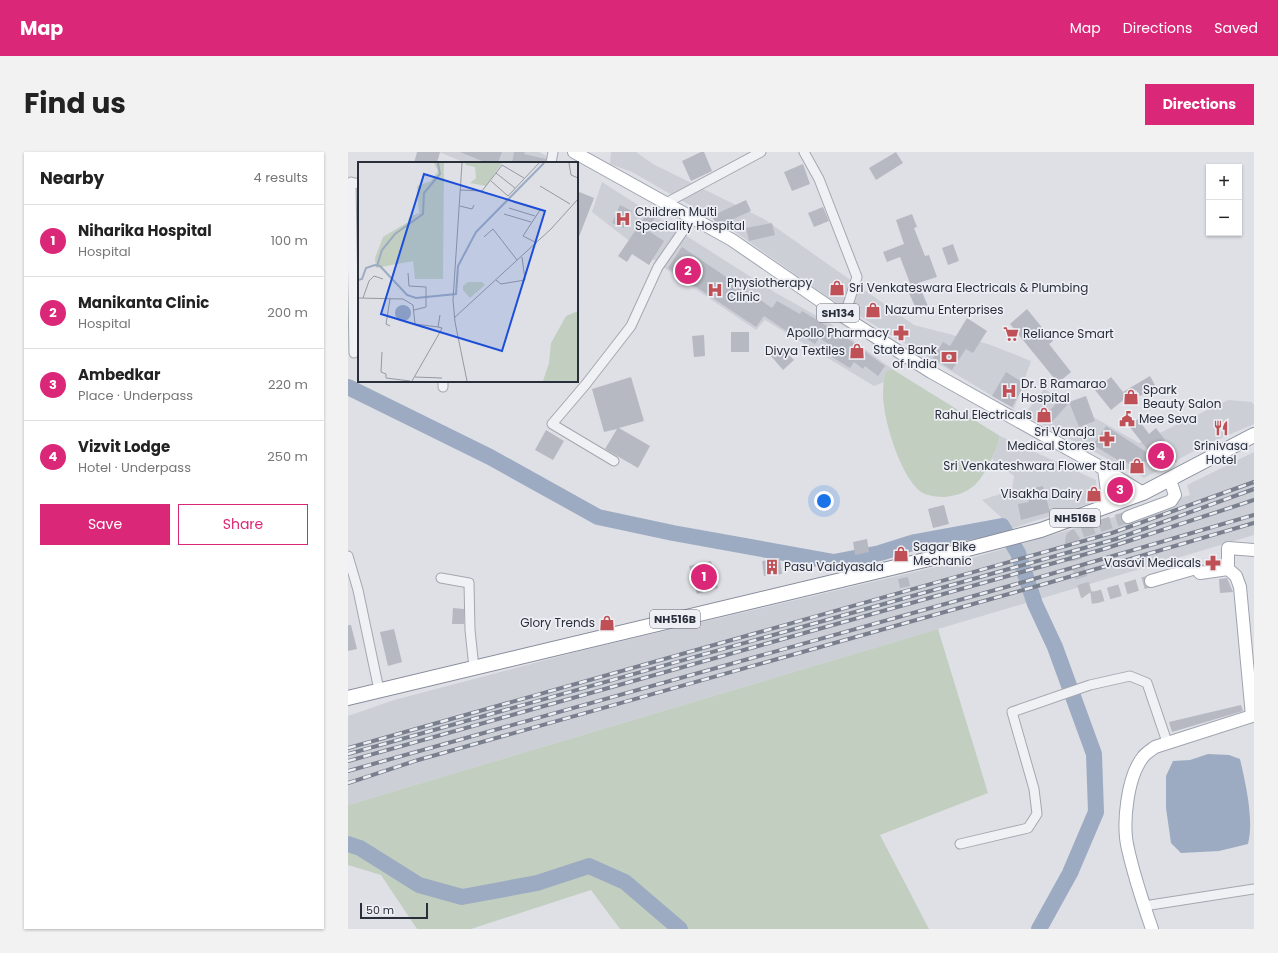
<!DOCTYPE html>
<html lang="en">
<head>
<meta charset="utf-8">
<style>
  :root { --surface:#fff; --page:#f2f2f2; --text:#222; --muted:#767676; --line:#e0e0e0; --accent:#db2777 }
  body { margin:0; font-family:Poppins,sans-serif; background:var(--page); color:var(--text) }
  .controls { position:absolute; right:12px; top:12px; display:grid; overflow:hidden; border-radius:0px; box-shadow:0 1px 3px #0004 }
  .controls button { width:36px; height:36px; display:grid; place-items:center; padding:0; border:0; border-bottom:1px solid var(--line); background:var(--surface); color:var(--text); font:20px sans-serif }
  .scale { position:absolute; left:12px; bottom:10px; width:68px; box-sizing:border-box; padding-left:4px; border:2px solid #292e3b; border-top:0; font-size:11px; line-height:14px; white-space:nowrap; color:#292e3b; -webkit-text-stroke:3px #edeff4; paint-order:stroke }
  .you { position:absolute; left:476px; top:349px; width:14px; height:14px; margin:-10px; border:3px solid #fff; border-radius:50%; background:#1a73e8; box-shadow:0 0 0 6px #1a73e833 }
  .badge { display:grid; place-items:center; width:26px; height:26px; border-radius:50%; background:var(--accent); color:#fff; font-size:13px; font-weight:700 }
  .pin { position:absolute; translate:-50% -50%; border:2px solid #fff; box-shadow:0 1px 4px #0006 }
  .list { margin:0; padding:0; list-style:none }
  h2 { display:flex; justify-content:space-between; align-items:center; height:52px; margin:0; padding:0 16px; font-size:17px }
  h2 small { font-size:13px; font-weight:400; color:var(--muted) }
  .list li { display:grid; grid-template-columns:26px 1fr auto; gap:12px; align-items:center; box-sizing:border-box; height:72px; padding:0 16px; border-top:1px solid var(--line) }
  .list b { display:block; font-size:15px; white-space:nowrap }
  .list p { margin:0; font-size:13px; white-space:nowrap; color:var(--muted) }
  .list em { font-size:13px; font-style:normal; color:var(--muted) }
  .actions { display:flex; gap:8px; padding:12px 16px }
  .actions a { flex:1; padding:9px 0; border:1px solid var(--accent); border-radius:0px; text-align:center; font-size:14px; color:var(--accent) }
  .actions .main { background:var(--accent); color:#fff }
  .map { position:relative; flex:none; width:906px; height:777px; overflow:hidden; border-radius:0px }
  header { display:flex; align-items:center; gap:24px; box-sizing:border-box; height:56px; padding:0 20px; background:var(--accent); color:#fff }
  header strong { font-size:19px }
  nav { display:flex; gap:22px; margin-inline-start:auto; font-size:14px }
  .intro { display:flex; align-items:center; justify-content:space-between; box-sizing:border-box; height:96px; padding:0 24px }
  h1 { margin:0; font-size:28px }
  .button { padding:10px 18px; border-radius:0px; background:var(--accent); color:#fff; font-size:14px; font-weight:700 }
  main { display:flex; gap:24px; padding:0 24px }
  aside { flex:1; background:var(--surface); border-radius:0px; box-shadow:0 1px 3px #0004 }
  .map>svg:first-child { display:block }
  .built { fill:#cdcfd7 }
  .green { fill:#c2cfc0 }
  .water { fill:#9dabc2 }
  .lines { fill:none; stroke-linecap:round; stroke-linejoin:round }
  .river { stroke:#9dabc2; stroke-width:16 }
  .building { fill:#b6b9c2 }
  .major-tunnel { stroke:#babcc4; stroke-width:12; stroke-dasharray:12 6; stroke-linecap:butt }
  .minor-casing { stroke:#a4a7af; stroke-width:11 }
  .major-casing { stroke:#9fa4b0; stroke-width:14 }
  .highway-casing { stroke:#878d9b; stroke-width:16 }
  .minor { stroke:#f0f1f5; stroke-width:9 }
  .major { stroke:#fff; stroke-width:12 }
  .highway { stroke:#fff; stroke-width:14 }
  .rail-casing { stroke:#797f8d; stroke-width:4 }
  .rail { stroke:#edeff4; stroke-width:2.5; stroke-dasharray:8; stroke-linecap:butt }
  .labels { text-anchor:middle; stroke-width:3.5; stroke-linejoin:round; paint-order:stroke }
  .shield { fill:#edeff4; stroke:#646872; stroke-width:1 }
  .shield-label { font-size:11px; font-weight:bold; fill:#292e3b }
  .poi-label { font-size:12px; fill:#292e3b; stroke:#edeff4; text-anchor:start }
  .inset-river { fill:none; stroke:#9dabc2; stroke-width:2 }
  .inset-road { fill:none; stroke:#9699a2; stroke-width:1 }
  .view { fill:#1d4ed8; fill-opacity:0.15; stroke:#1d4ed8; stroke-width:2 }
  .inset-edge { fill:none; stroke:#292e3b; stroke-width:2 }
</style>
</head>
<body>
<header>
<strong>Map</strong>
<nav><a>Map</a><a>Directions</a><a>Saved</a></nav>
</header>
<div class="intro"><h1>Find us</h1><a class="button">Directions</a></div>
<main>
<aside>
<h2>Nearby<small>4 results</small></h2>
<ul class="list">
<li><span class="badge">1</span><div><b>Niharika Hospital</b><p>Hospital</p></div><em>100 m</em></li>
<li><span class="badge">2</span><div><b>Manikanta Clinic</b><p>Hospital</p></div><em>200 m</em></li>
<li><span class="badge">3</span><div><b>Ambedkar</b><p>Place · Underpass</p></div><em>220 m</em></li>
<li><span class="badge">4</span><div><b>Vizvit Lodge</b><p>Hotel · Underpass</p></div><em>250 m</em></li>
</ul>
<div class="actions"><a class="main">Save</a><a>Share</a></div>
</aside>
<div class="map">
<svg width="906" height="777" viewBox="0 0 906 777">
  <rect width="100%" height="100%" fill="#dee0e6"/>
  <path class="built" d="M 91,0 L 191,0 L 211,11 L 118,11 Z
    M 263,0 L 288,0 L 305,12 L 416,67 L 566,173 L 640,192 L 683,209 L 666,257 L 478,144 L 380,75 L 284,20 L 262,12 Z
    M 254,30 L 428,141 L 483,172 L 544,217 L 537,220 L 536,230 L 526,234 L 417,168 L 408,178 L 315,115 L 244,60 Z
    M 696,237 L 791,291 L 880,248 L 904,250 L 906,253 L 906,272 L 855,294 L 796,326 L 676,263 Z
    M 652,284 L 748,328 L 749,349 L 665,376 L 634,348 L 664,338 L 666,324 L 644,307 L 651,290 Z
    M 906,300 L 906,383 L 0,653 L 0,564 L 46,548 L 228,500 L 613,409 L 711,381 L 842,343 L 839,333 Z"/>
  <path class="green" d="M 544,217 L 652,284 C 651,291 648,297 645,304 C 634,328 625,342 597,345 C 590,345 579,344 573,340 C 552,324 535,267 535,242 C 535,235 536,227 537,220 Z
    M 590,477 L 640,641 L 532,683 L 581,777 L 272,777 L 243,738 L 123,777 L 69,777 L 33,723 L 0,713 L 0,653 Z"/>
  <path class="water" d="M 860,602 L 881,603 L 892,607 C 898,633 906,668 900,692 L 871,699 L 833,701 L 823,691 L 818,656 L 818,624 L 825,609 L 842,608 Z"/>
  <g class="lines">
    <path class="river" d="M 0,235 L 142,305 L 250,365 L 325,381 L 486,410 L 532,401 L 567,390 L 654,374 L 670,401 L 687,452 L 707,495 L 746,602 L 748,660 L 722,721 L 691,777
      M 0,692 L 12,696 L 71,733 L 114,745 L 189,731 L 241,714 L 277,730 L 332,777"/>
  </g>
  <path class="building" d="M 69,0 L 92,0 L 89,11 L 66,11 Z
    M 112,0 L 154,0 L 150,11 L 139,11 Z
    M 166,0 L 177,0 L 176,2 L 198,7 L 197,11 L 164,11 Z
    M 353,0 L 356,0 L 364,19 L 343,29 L 334,9 Z
    M 548,0 L 555,11 L 528,28 L 521,16 Z
    M 455,12 L 462,32 L 444,39 L 436,20 Z
    M 229,39 L 246,46 L 229,90 Z
    M 398,48 L 403,59 L 372,73 L 367,70 L 364,64 Z
    M 272,53 L 284,59 L 276,76 L 264,71 Z
    M 475,55 L 481,69 L 466,75 L 460,61 Z
    M 300,60 L 307,66 L 299,78 L 316,89 L 301,113 L 284,102 L 279,110 L 270,104 Z
    M 564,62 L 569,75 L 566,76 L 577,104 L 581,103 L 589,125 L 570,131 L 580,154 L 569,159 L 561,141 L 565,139 L 552,105 L 539,110 L 535,100 L 556,92 L 548,68 Z
    M 424,71 L 427,83 L 401,89 L 398,76 Z
    M 605,92 L 611,109 L 600,113 L 594,96 Z
    M 334,95 L 424,156 L 429,149 L 452,162 L 454,159 L 499,186 L 537,214 L 530,224 L 517,214 L 515,217 L 506,210 L 502,216 L 484,205 L 490,198 L 471,186 L 467,192 L 452,183 L 451,185 L 440,180 L 416,164 L 408,175 L 320,116 Z
    M 679,157 L 705,189 L 701,192 L 723,220 L 710,231 L 662,172 Z
    M 619,166 L 639,179 L 625,201 L 618,197 L 604,218 L 585,206 L 595,190 L 602,194 Z
    M 383,180 L 401,180 L 401,200 L 383,200 Z
    M 356,183 L 357,204 L 346,205 L 344,184 Z
    M 433,195 L 446,208 L 435,218 L 423,204 Z
    M 658,220 L 677,232 L 664,255 L 644,244 Z
    M 802,224 L 808,235 L 792,244 L 788,238 L 763,258 L 747,238 L 763,225 L 775,240 Z
    M 283,225 L 296,269 L 271,276 L 302,294 L 290,316 L 257,297 L 269,277 L 256,280 L 244,237 Z
    M 738,244 L 747,269 L 731,275 L 721,250 Z
    M 713,246 L 720,252 L 703,271 L 696,265 Z
    M 790,267 L 801,282 L 808,276 L 817,288 L 815,290 L 829,309 L 820,316 L 806,298 L 803,302 L 781,274 Z
    M 758,274 L 803,303 L 791,319 L 772,306 L 770,308 L 745,293 Z
    M 198,278 L 216,289 L 205,308 L 187,298 Z
    M 695,334 L 702,360 L 673,368 L 670,352 L 681,350 L 678,338 Z
    M 596,353 L 601,372 L 585,376 L 580,357 Z
    M 519,387 L 521,400 L 507,403 L 505,390 Z
    M 432,406 L 434,422 L 416,424 L 414,409 Z
    M 363,409 L 370,436 L 349,442 L 341,414 Z
    M 560,425 L 562,434 L 552,436 L 550,427 Z
    M 879,426 L 885,440 L 872,441 L 871,427 Z
    M 105,456 L 116,457 L 116,472 L 104,472 Z
    M 0,473 L 3,473 L 9,497 L 0,499 Z
    M 46,477 L 54,510 L 40,514 L 32,480 Z
    M 893,553 L 895,559 L 824,580 L 821,570 Z"/>
  <g class="lines">
    <path class="major-tunnel" d="M 780,365 L 730,381 L 724,385 L 723,390 L 738,442 L 741,446 L 749,445 L 803,429"/>
    <defs>
      <path id="minor" d="M 456,0 L 471,27 L 509,125 L 496,165
        M 203,11 L 205,0
        M 318,51 L 413,0
        M 6,201 L 3,30 L 11,32
        M 95,229 L 95,235
        M 266,309 L 204,272 L 238,232 L 283,174 L 310,115 L 344,66
        M 0,404 L 10,438 L 31,538
        M 93,426 L 121,431 L 122,478 L 126,516
        M 612,692 L 680,676 L 689,662 L 686,637 L 664,560 L 742,533 L 782,524 L 799,531 L 819,590
        M 796,754 L 906,737"/>
      <path id="major" d="M 226,0 L 384,88 L 496,165 L 583,220 L 756,317 L 795,341
        M 756,317 L 761,354
        M 780,365 L 823,349 L 827,343 L 822,328
        M 803,429 L 848,416 L 852,421 L 880,417
        M 804,777 C 795,751 786,724 780,697 C 774,673 779,625 795,605 C 798,601 803,598 807,595 L 904,564 L 892,435 L 888,424 L 880,417 L 880,396 L 906,398"/>
      <path id="highway" d="M 0,546 L 581,407 L 693,378 L 795,341 L 906,283"/>
    </defs>
    <use href="#minor" class="minor-casing"/>
    <use href="#major" class="major-casing"/>
    <use href="#highway" class="highway-casing"/>
    <use href="#minor" class="minor"/>
    <use href="#major" class="major"/>
    <use href="#highway" class="highway"/>
    <defs>
      <path id="rail" d="M 0,596 L 764,381 L 906,330
        M 0,602 L 768,387 L 906,337
        M 0,609 L 756,397 L 906,348
        M 0,619 L 665,433 L 906,363
        M 0,631 L 70,608 L 700,431 L 906,371"/>
    </defs>
    <use href="#rail" class="rail-casing"/>
    <use href="#rail" class="rail"/>
  </g>
  <defs>
    <symbol id="hospital-bare" viewBox="-9 -9 18 18"><path d="M-5-5h3v3.5h4V-5h3V5h-3V1.5h-4V5h-3Z" fill="#be5056" stroke="#edeff4" stroke-width="2.5" paint-order="stroke"/></symbol>
    <symbol id="shop-bare" viewBox="-9 -9 18 18"><path d="M-5-2.5h2.3a2.7 3.5 0 0 1 5.4 0H5L5.5 6h-11ZM-1.5-2.5h3a1.5 2.3 0 0 0-3 0Z" fill="#be5056" stroke="#edeff4" stroke-width="2.5" paint-order="stroke"/></symbol>
    <symbol id="pharmacy-bare" viewBox="-9 -9 18 18"><path d="M-2-6h4v4h4v4h-4v4h-4v-4h-4v-4h4Z" fill="#be5056" stroke="#edeff4" stroke-width="2.5" paint-order="stroke"/></symbol>
    <symbol id="supermarket-bare" viewBox="-9 -9 18 18"><path d="M-6-5.5h2.5l.6 2H6L4.5 2H-2.5L-4.4-4H-6ZM-1.5 3.2a1.3 1.3 0 1 0 .1 0ZM3 3.2a1.3 1.3 0 1 0 .1 0Z" fill="#be5056" stroke="#edeff4" stroke-width="2.5" paint-order="stroke"/></symbol>
    <symbol id="bank-bare" viewBox="-9 -9 18 18"><path d="M-6-4H6V4H-6ZM0-2.3a2.3 2.3 0 1 0 0 4.6a2.3 2.3 0 1 0 0-4.6Z" fill="#be5056" stroke="#edeff4" stroke-width="2.5" paint-order="stroke"/></symbol>
    <symbol id="civic-bare" viewBox="-9 -9 18 18"><path d="M-.6-6.5H3V-4.5H.6V-3L4-1V1h2V6H-6V1h2V-1L-.6-3ZM-1.2 2.5V6h2.4V2.5Z" fill="#be5056" stroke="#edeff4" stroke-width="2.5" paint-order="stroke"/></symbol>
    <symbol id="restaurant-bare" viewBox="-9 -9 18 18"><path d="M-5-6h1v4h1v-4h1v4h1v-4h1v5L-1.5 .5V6h-2V.5L-5-1ZM5-6V6H3V1.5H1.5Q1.5-4 5-6Z" fill="#be5056" stroke="#edeff4" stroke-width="2.5" paint-order="stroke"/></symbol>
    <symbol id="building-bare" viewBox="-9 -9 18 18"><path d="M-4-6H4V6H1V3H-1V6H-4ZM-2.5-4.3h1.7v1.8h-1.7ZM.8-4.3h1.7v1.8H.8ZM-2.5-1h1.7V.8h-1.7ZM.8-1h1.7V.8H.8Z" fill="#be5056" stroke="#edeff4" stroke-width="2.5" paint-order="stroke"/></symbol>
  </defs>
  <g fill-rule="evenodd">
    <use href="#hospital-bare" x="264" y="56" width="22" height="22"/>
    <use href="#shop-bare" x="478" y="125" width="22" height="22"/>
    <use href="#hospital-bare" x="356" y="127" width="22" height="22"/>
    <use href="#shop-bare" x="514" y="147" width="22" height="22"/>
    <use href="#pharmacy-bare" x="542" y="170" width="22" height="22"/>
    <use href="#supermarket-bare" x="652" y="171" width="22" height="22"/>
    <use href="#shop-bare" x="498" y="188" width="22" height="22"/>
    <use href="#bank-bare" x="590" y="194" width="22" height="22"/>
    <use href="#hospital-bare" x="650" y="228" width="22" height="22"/>
    <use href="#shop-bare" x="772" y="234" width="22" height="22"/>
    <use href="#shop-bare" x="685" y="252" width="22" height="22"/>
    <use href="#civic-bare" x="768" y="256" width="22" height="22"/>
    <use href="#restaurant-bare" x="862" y="265" width="22" height="22"/>
    <use href="#pharmacy-bare" x="748" y="276" width="22" height="22"/>
    <use href="#shop-bare" x="778" y="303" width="22" height="22"/>
    <use href="#shop-bare" x="735" y="331" width="22" height="22"/>
    <use href="#shop-bare" x="542" y="391" width="22" height="22"/>
    <use href="#pharmacy-bare" x="854" y="400" width="22" height="22"/>
    <use href="#building-bare" x="413" y="404" width="22" height="22"/>
    <use href="#shop-bare" x="248" y="460" width="22" height="22"/>
  </g>
  <g class="labels">
    <g class="shield">
      <rect x="469" y="152" width="42" height="18" rx="3"/>
      <rect x="702" y="357" width="50" height="18" rx="3"/>
      <rect x="302" y="458" width="50" height="18" rx="3"/>
    </g>
    <g class="shield-label">
      <text x="490" y="165">SH134</text>
      <text x="727" y="370">NH516B</text>
      <text x="327" y="471">NH516B</text>
    </g>
    <g class="poi-label">
      <text x="287" y="64">Children Multi<tspan x="287" dy="14">Speciality Hospital</tspan></text>
      <text x="379" y="135">Physiotherapy<tspan x="379" dy="14">Clinic</tspan></text>
      <text x="501" y="140">Sri Venkateswara Electricals &amp; Plumbing</text>
      <text x="537" y="162">Nazumu Enterprises</text>
      <text x="541" y="185" text-anchor="end">Apollo Pharmacy</text>
      <text x="675" y="186">Reliance Smart</text>
      <text x="589" y="202" text-anchor="end">State Bank<tspan x="589" dy="14">of India</tspan></text>
      <text x="497" y="203" text-anchor="end">Divya Textiles</text>
      <text x="673" y="236">Dr. B Ramarao<tspan x="673" dy="14">Hospital</tspan></text>
      <text x="795" y="242">Spark<tspan x="795" dy="14">Beauty Salon</tspan></text>
      <text x="684" y="267" text-anchor="end">Rahul Electricals</text>
      <text x="791" y="271">Mee Seva</text>
      <text x="747" y="284" text-anchor="end">Sri Vanaja<tspan x="747" dy="14">Medical Stores</tspan></text>
      <text x="873" y="298" text-anchor="middle">Srinivasa<tspan x="873" dy="14">Hotel</tspan></text>
      <text x="777" y="318" text-anchor="end">Sri Venkateshwara Flower Stall</text>
      <text x="734" y="346" text-anchor="end">Visakha Dairy</text>
      <text x="565" y="399">Sagar Bike<tspan x="565" dy="14">Mechanic</tspan></text>
      <text x="853" y="415" text-anchor="end">Vasavi Medicals</text>
      <text x="436" y="419">Pasu Vaidyasala</text>
      <text x="247" y="475" text-anchor="end">Glory Trends</text>
    </g>
  </g>
  <g transform="translate(10 10)">
    <rect width="220" height="220" fill="#dee0e6"/>
    <path d="M 76,1 L 86,1 L 85,117 L 57,117 L 55,99 L 18,106 L 17,96 L 25,75 L 50,60 L 51,55 L 61,51 L 59,24 L 73,19 L 80,9 ZM 107,1 L 144,1 L 128,24 L 112,21 L 118,16 L 117,5 L 108,3 ZM 110,120 L 124,120 L 127,123 L 112,136 L 105,128 L 105,124 ZM 220,149 L 220,219 L 185,219 L 191,201 L 193,181 L 208,154 Z" fill="#c2cfc0"/>
    <path d="M37 151a8 8 0 1 1 16 0a8 8 0 1 1-16 0Z" fill="#9dabc2"/>
    <path class="inset-river" d="M 19,104 L 24,88 L 37,72 L 65,52 L 66,31 L 82,12 L 80,1M 0,118 L 4,117 L 8,106 L 17,103 L 22,104 L 49,133 L 58,136 L 98,132 L 100,104 L 118,70 L 186,1"/>
    <path class="inset-road" d="M 104,1 L 95,138 L 97,160 L 109,219M 211,1 L 213,13 L 220,16M 138,11 L 144,3 L 166,16M 133,19 L 150,34 L 181,1M 182,24 L 212,42M 102,28 L 124,29 L 138,11 L 157,26M 155,40 L 182,48 L 165,74 L 179,81M 102,44 L 114,47 L 116,43M 151,46 L 177,54M 146,52 L 173,60M 126,75 L 135,67 L 159,98M 50,111 L 51,124 L 68,125 L 68,145 L 56,148M 138,118 L 143,122 L 167,118 L 164,95M 0,136 L 45,137 L 55,143 L 57,162 L 80,165M 5,136 L 11,119 L 16,114 L 25,117M 96,156 L 193,67 L 220,37M 32,164 L 28,162 L 32,137M 80,165 L 82,153M 24,190 L 23,210 L 28,212 L 28,216 L 52,219M 57,215 L 84,216M 54,219 L 82,170 L 84,166 L 80,165"/>
    <path class="view" d="M 66,12 L 187,49 L 144,189 L 23,152 Z"/>
    <rect width="220" height="220" class="inset-edge"/>
  </g>
</svg>
<div class="controls">
<button>+</button>
<button>−</button>
</div>
<div class="scale">50 m</div>
<div class="you"></div>
<div class="pin badge" style="left:356px;top:425px">1</div>
<div class="pin badge" style="left:340px;top:119px">2</div>
<div class="pin badge" style="left:772px;top:338px">3</div>
<div class="pin badge" style="left:813px;top:304px">4</div>
</div>
</main>
</body>
</html>
